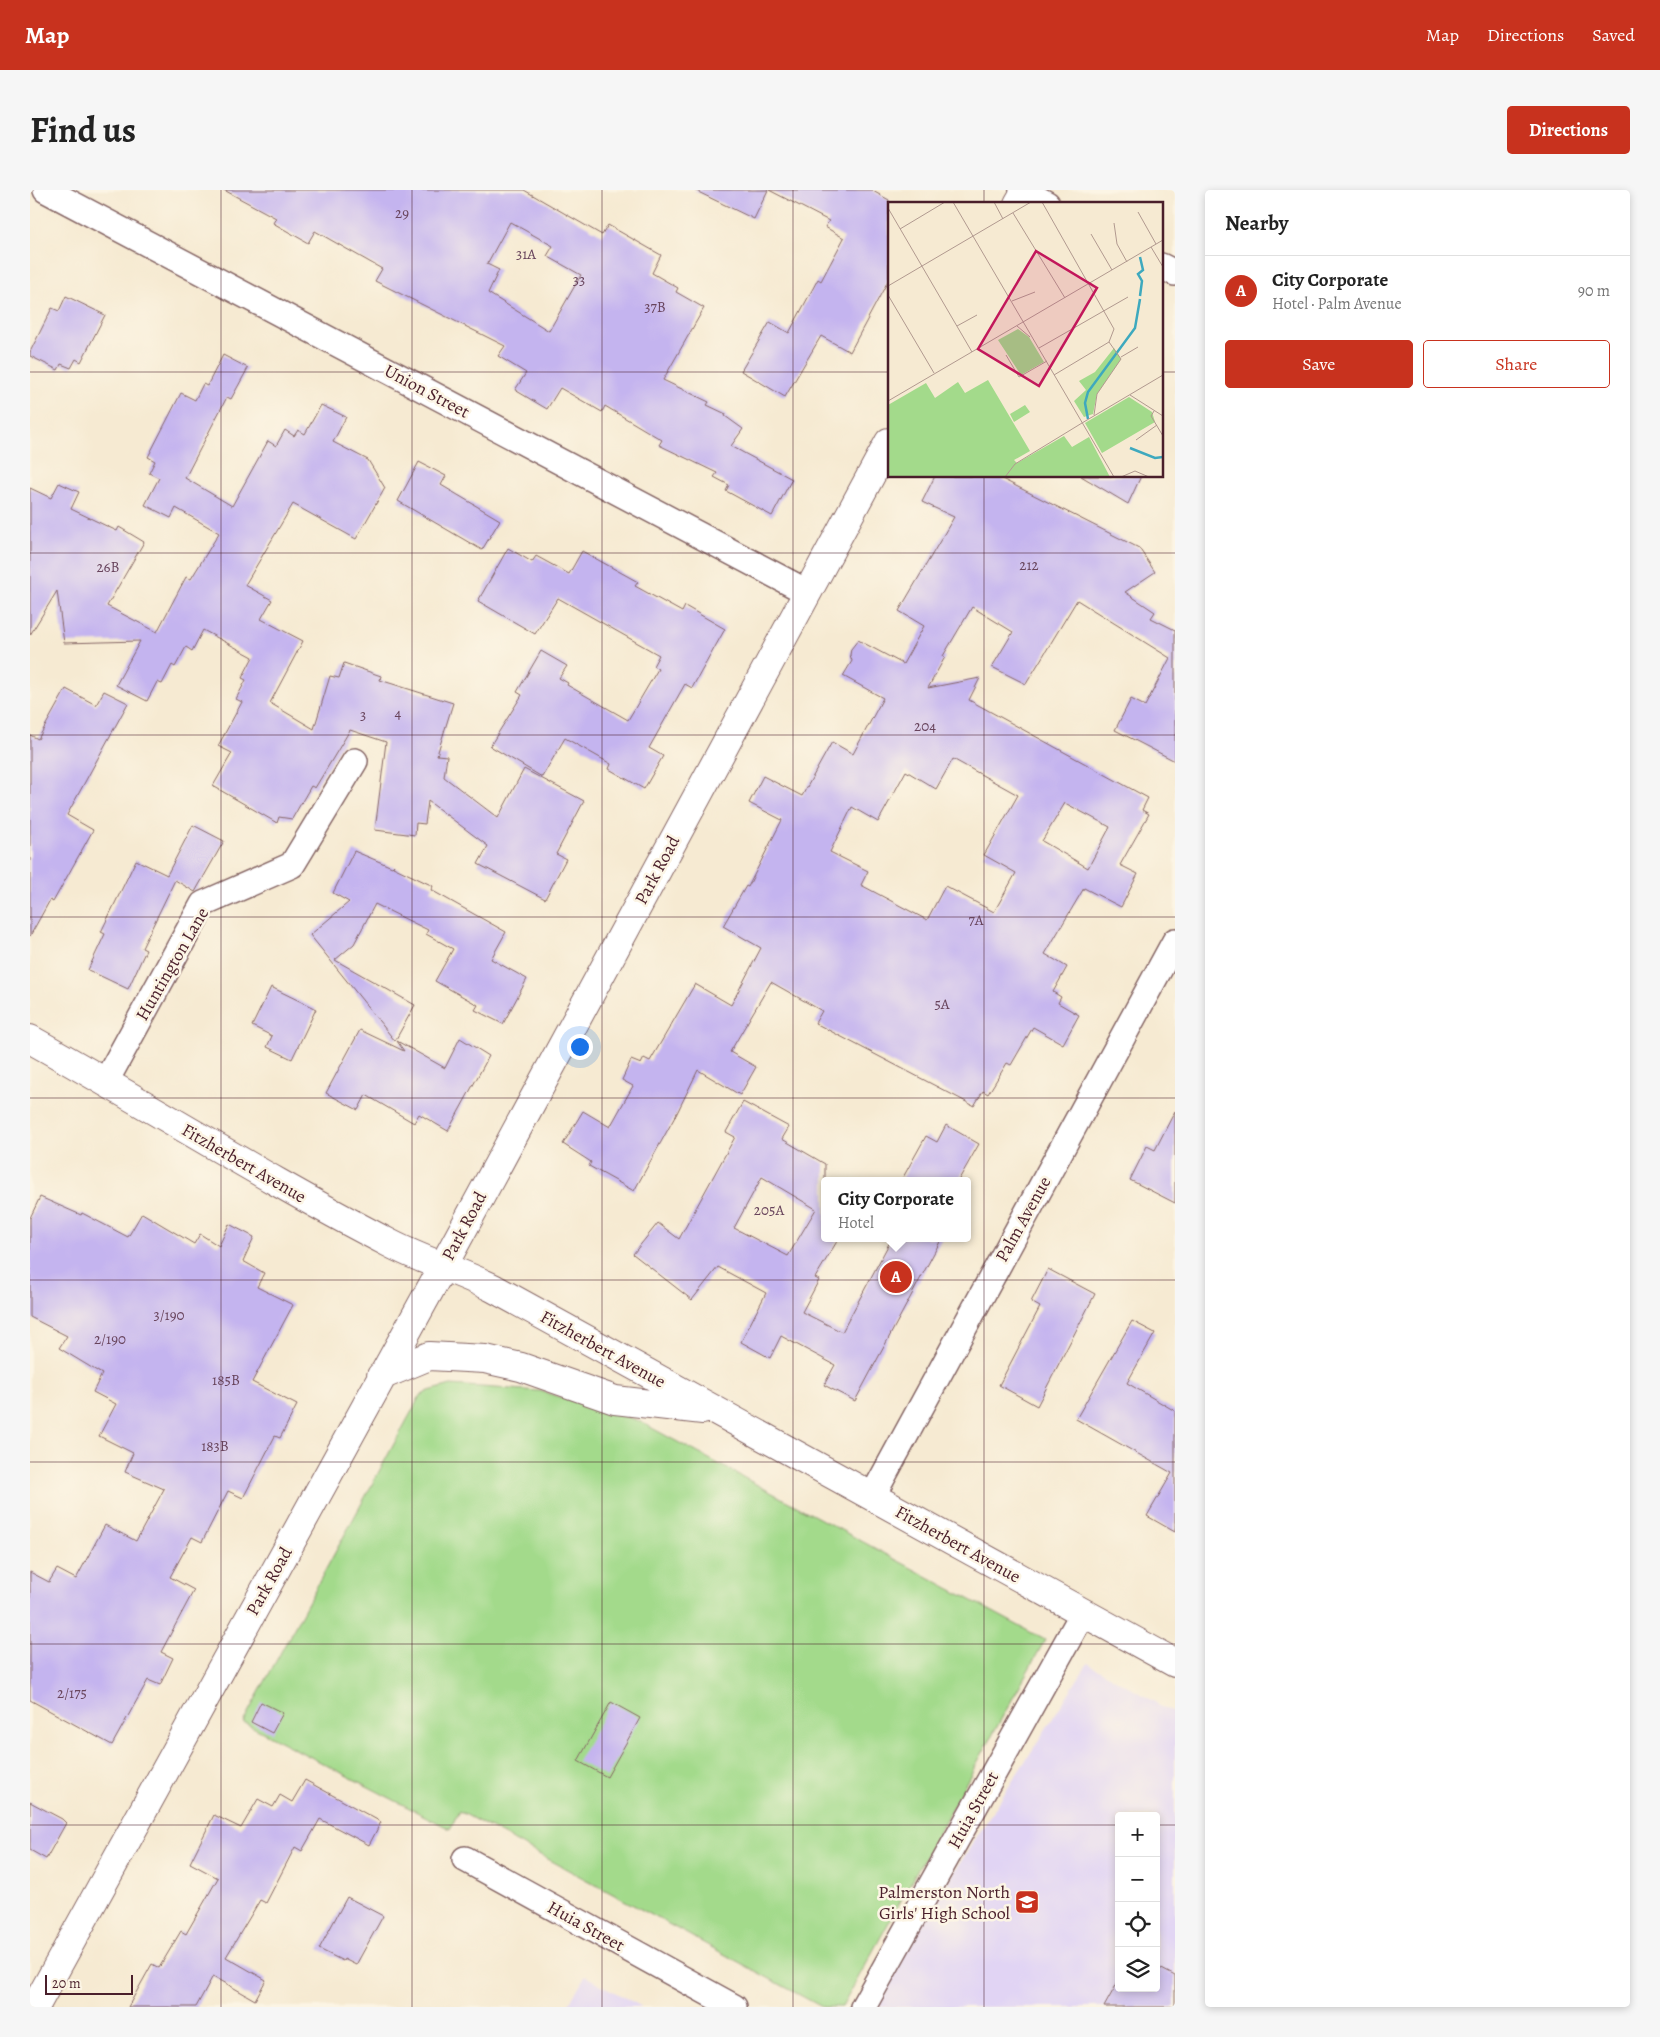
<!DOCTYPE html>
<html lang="en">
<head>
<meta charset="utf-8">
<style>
  :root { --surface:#fff; --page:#f6f6f6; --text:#222; --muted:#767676; --line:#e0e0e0; --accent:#c8321e }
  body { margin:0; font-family:Alegreya,serif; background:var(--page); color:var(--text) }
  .controls { position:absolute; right:15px; bottom:15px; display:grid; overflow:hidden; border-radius:5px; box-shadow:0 2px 8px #0003 }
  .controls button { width:45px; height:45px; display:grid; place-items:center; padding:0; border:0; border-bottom:1px solid var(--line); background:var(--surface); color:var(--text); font:25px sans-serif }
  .scale { position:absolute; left:15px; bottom:12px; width:88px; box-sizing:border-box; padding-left:5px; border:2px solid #4a1f2b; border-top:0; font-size:14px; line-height:18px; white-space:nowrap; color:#4a1f2b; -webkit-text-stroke:4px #fcf5e5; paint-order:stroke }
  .you { position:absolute; left:549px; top:856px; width:18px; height:18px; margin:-12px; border:4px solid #fff; border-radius:50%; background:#1a73e8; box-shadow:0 0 0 8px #1a73e833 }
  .badge { display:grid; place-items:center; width:32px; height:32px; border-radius:50%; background:var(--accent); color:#fff; font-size:16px; font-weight:700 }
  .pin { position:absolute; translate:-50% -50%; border:2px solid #fff; box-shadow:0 1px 5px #0006 }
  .popup { position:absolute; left:791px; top:987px; width:150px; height:65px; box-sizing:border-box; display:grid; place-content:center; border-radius:5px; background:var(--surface); filter:drop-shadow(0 1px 4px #0005); font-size:16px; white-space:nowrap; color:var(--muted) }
  .popup b { font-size:19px; color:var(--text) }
  .popup::after { content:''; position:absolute; left:50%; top:100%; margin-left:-10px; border:10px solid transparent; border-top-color:var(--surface) }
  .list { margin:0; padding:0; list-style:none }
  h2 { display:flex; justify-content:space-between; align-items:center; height:65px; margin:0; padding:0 20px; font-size:21px }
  h2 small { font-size:16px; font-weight:400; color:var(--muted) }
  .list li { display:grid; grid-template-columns:32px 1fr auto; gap:15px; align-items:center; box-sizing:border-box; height:70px; padding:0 20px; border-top:1px solid var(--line) }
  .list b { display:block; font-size:19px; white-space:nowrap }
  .list p { margin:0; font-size:16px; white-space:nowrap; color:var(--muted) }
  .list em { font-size:16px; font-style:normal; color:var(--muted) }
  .actions { display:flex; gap:10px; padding:15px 20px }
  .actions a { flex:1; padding:11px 0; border:1px solid var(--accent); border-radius:5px; text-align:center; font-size:18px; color:var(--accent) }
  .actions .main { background:var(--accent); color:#fff }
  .icon { flex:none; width:28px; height:28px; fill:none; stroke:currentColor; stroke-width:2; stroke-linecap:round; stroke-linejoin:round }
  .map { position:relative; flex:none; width:1145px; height:1817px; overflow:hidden; border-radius:5px }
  header { display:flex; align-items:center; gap:30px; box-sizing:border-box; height:70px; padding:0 25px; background:var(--accent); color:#fff }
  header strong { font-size:24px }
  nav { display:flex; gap:28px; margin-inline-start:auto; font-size:18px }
  .intro { display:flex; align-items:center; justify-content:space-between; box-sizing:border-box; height:120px; padding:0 30px }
  h1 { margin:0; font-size:35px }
  .button { padding:12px 22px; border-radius:5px; background:var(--accent); color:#fff; font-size:18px; font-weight:700 }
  main { display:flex; gap:30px; padding:0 30px }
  aside { flex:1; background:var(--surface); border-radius:5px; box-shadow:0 2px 8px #0003 }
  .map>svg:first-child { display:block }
  .built { fill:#e1d4f4; fill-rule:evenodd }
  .green { fill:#a3da8b; stroke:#767c5b }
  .building { fill:#c4b4ef; fill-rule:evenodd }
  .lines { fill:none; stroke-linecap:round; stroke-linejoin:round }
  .street-casing { stroke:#866665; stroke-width:28 }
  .secondary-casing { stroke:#866665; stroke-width:30 }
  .street { stroke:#fff; stroke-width:25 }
  .secondary { stroke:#fff; stroke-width:28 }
  .grid { fill:none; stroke:#4a1f2b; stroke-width:1; stroke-opacity:0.55 }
  .labels { text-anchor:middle; stroke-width:5; stroke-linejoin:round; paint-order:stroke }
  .number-label { font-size:15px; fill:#68445c }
  .street-label { font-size:18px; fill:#4a1f2b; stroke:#fcf5e5 }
  .poi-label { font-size:18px; fill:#4a1f2b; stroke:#fcf5e5; text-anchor:end }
  .inset-river { fill:none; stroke:#3ea9be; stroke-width:2.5 }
  .inset-road { fill:none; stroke:#b1998f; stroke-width:1 }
  .view { fill:#c2185b; fill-opacity:0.15; stroke:#c2185b; stroke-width:2.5 }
  .inset-edge { fill:none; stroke:#4a1f2b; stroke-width:2.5 }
</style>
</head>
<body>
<header>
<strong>Map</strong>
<nav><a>Map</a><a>Directions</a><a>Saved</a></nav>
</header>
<div class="intro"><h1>Find us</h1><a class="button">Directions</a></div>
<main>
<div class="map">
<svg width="1145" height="1817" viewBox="0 0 1145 1817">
  <rect width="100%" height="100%" fill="#fcf5e5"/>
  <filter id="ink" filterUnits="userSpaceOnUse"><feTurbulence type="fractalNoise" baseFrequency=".02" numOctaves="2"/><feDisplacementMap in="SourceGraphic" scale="10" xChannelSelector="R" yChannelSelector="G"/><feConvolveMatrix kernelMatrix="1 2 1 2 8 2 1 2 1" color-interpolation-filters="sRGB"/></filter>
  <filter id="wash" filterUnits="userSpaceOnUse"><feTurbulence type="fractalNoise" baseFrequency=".0096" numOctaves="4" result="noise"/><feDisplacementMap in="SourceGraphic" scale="20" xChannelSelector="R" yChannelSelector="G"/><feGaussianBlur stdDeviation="1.12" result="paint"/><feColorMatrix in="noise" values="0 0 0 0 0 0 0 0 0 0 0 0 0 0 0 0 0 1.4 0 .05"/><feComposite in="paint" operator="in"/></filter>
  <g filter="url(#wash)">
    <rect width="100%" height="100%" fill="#f6ead2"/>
    <path class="built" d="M 1058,1473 L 1145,1524 L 1145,1817 L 838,1817 ZM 1089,1626 L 1126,1626 L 1126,1798 L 1089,1798 Z
      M 555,1786 L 612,1817 L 537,1817 Z"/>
    <path class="green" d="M 421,1195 L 510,1201 L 607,1230 L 1015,1450 L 812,1817 L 792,1817 L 429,1621 L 420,1639 L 213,1532 L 390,1206 L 399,1201 Z"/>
    <g id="blocks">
      <path class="building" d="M 194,0 L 494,0 L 572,45 L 578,35 L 631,65 L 622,83 L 648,98 L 646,102 L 674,118 L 633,190 L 679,212 L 677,215 L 696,224 L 695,226 L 713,239 L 701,256 L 762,289 L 742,326 L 696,301 L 699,295 L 684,287 L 687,283 L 629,255 L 632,250 L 575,216 L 572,222 L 530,198 L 517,219 L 485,200 L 496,183 L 468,166 L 475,156 L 345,91 L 352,79 L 285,41 L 278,53 L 243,33 L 246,28 ZM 480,32 L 523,56 L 517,66 L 551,85 L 519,141 L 458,103 L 469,80 L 457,74 Z
        M 664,0 L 738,0 L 724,29 Z
        M 739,0 L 841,0 L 859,10 L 859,89 L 820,162 L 791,146 L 755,207 L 711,181 L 740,132 L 759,143 L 788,89 L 791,91 L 814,48 L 795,37 L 799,31 Z
        M 36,106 L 75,125 L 51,172 L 46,169 L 41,178 L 31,174 L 28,180 L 0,166 L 0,162 L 22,118 L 29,121 Z
        M 193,165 L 218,178 L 201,209 L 197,207 L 155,288 L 202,316 L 238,251 L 246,256 L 255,240 L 264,246 L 268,240 L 275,244 L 291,215 L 316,227 L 303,252 L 338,270 L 355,298 L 326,349 L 263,314 L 215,395 L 242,410 L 231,429 L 273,451 L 240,513 L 284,539 L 300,486 L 309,488 L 314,473 L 351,486 L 350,490 L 423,513 L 407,565 L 417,566 L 414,587 L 468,628 L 494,579 L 554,611 L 526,664 L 536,669 L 515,709 L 448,674 L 458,656 L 398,611 L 395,634 L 386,633 L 385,645 L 345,640 L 356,552 L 320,540 L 285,598 L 281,596 L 262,629 L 249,627 L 247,633 L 183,596 L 202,563 L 188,556 L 212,512 L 206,509 L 216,490 L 212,488 L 223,467 L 173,440 L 162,461 L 156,457 L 145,477 L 142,475 L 132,494 L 127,492 L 117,511 L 86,495 L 110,451 L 34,453 L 27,401 L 0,445 L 0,298 L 21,308 L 29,293 L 49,302 L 41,319 L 87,341 L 89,337 L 114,352 L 77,416 L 127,442 L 156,387 L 161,389 L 189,343 L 146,318 L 141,328 L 115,315 L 129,288 L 119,283 L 125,271 L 118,267 L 151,203 L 165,210 L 173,194 L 177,196 Z
        M 389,272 L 416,286 L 411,295 L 470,330 L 452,360 L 368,311 Z
        M 905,286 L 966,286 L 1109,358 L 1125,382 L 1095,402 L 1125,422 L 1121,428 L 1145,440 L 1145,571 L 1085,540 L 1101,509 L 1115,516 L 1140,468 L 1047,410 L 996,494 L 962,477 L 983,442 L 942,417 L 913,466 L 915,467 L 898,498 L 950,488 L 939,510 L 1118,608 L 1112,620 L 1119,624 L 1090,675 L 1108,684 L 1091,717 L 1054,698 L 1015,764 L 1037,777 L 1023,802 L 1031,807 L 1028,813 L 1049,825 L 1033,854 L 1003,837 L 981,875 L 977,873 L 958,904 L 953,901 L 944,916 L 785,833 L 792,821 L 741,792 L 700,862 L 726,877 L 710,905 L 668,880 L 647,923 L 604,1001 L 559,976 L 561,972 L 533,954 L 553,921 L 580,937 L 603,896 L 592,890 L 601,870 L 611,874 L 614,868 L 620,871 L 665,794 L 701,815 L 731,758 L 693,736 L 716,696 L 718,697 L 752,630 L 719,613 L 733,586 L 772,606 L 802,552 L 823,564 L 853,508 L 813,486 L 822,471 L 820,465 L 821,459 L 828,450 L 873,474 L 894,436 L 869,421 L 924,327 L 892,312 ZM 923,569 L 988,605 L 954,665 L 986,683 L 964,722 L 915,696 L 897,730 L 831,695 L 838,681 L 800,662 L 822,617 L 848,632 L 876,581 L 906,599 ZM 1035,613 L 1080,637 L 1058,678 L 1012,651 Z
        M 1051,286 L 1111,286 L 1098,314 Z
        M 478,358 L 502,372 L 506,366 L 539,384 L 552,361 L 608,392 L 605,396 L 652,422 L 655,416 L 695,439 L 662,498 L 655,494 L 619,558 L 633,566 L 614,599 L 579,579 L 581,574 L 535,548 L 512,587 L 460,556 L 492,505 L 487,502 L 511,461 L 537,476 L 529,488 L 538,493 L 537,495 L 598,530 L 628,479 L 623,476 L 629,465 L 528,408 L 505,444 L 448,411 Z
        M 36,499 L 66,515 L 74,501 L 98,513 L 37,625 L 63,640 L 23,712 L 20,710 L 0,746 L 0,545 L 8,549 Z
        M 163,635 L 194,651 L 165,702 L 145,690 L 112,758 L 116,760 L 98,799 L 58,780 L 75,744 L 71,742 L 106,670 L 137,685 Z
        M 324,661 L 362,677 L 364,675 L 363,677 L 403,696 L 401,700 L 476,742 L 461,769 L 497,789 L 473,834 L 445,820 L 448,815 L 405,791 L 423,759 L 396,744 L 398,740 L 345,714 L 324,754 L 305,770 L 385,815 L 365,851 L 280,745 L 319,712 L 303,703 Z
        M 241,797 L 286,819 L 262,869 L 237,857 L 242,846 L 222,836 Z
        M 330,840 L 374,861 L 367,851 L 415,878 L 430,848 L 459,866 L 418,941 L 389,924 L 384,933 L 336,905 L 328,920 L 296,903 Z
        M 713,912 L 759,937 L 752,949 L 795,974 L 795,1048 L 809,1048 L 785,1088 L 789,1090 L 772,1122 L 812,1142 L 862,1048 L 912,1048 L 825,1211 L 794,1195 L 805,1175 L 751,1146 L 740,1168 L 711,1152 L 736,1103 L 688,1077 L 662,1110 L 603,1064 L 628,1033 L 649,1049 L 705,947 L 696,942 ZM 732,987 L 786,1019 L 758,1066 L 704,1038 Z
        M 1145,921 L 1145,1013 L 1100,990 L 1117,956 L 1125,960 Z
        M 916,935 L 949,954 L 928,991 L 871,991 L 896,946 L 907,952 Z
        M 10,1007 L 51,1025 L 52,1023 L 98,1047 L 112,1023 L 164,1054 L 170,1044 L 189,1056 L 199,1034 L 224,1047 L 213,1071 L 234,1083 L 227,1097 L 263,1115 L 222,1192 L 267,1215 L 250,1248 L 245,1246 L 213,1308 L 198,1301 L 172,1352 L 162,1347 L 140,1387 L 164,1400 L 131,1462 L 143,1468 L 130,1495 L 118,1490 L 82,1555 L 0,1510 L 0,1382 L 19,1392 L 27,1379 L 46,1389 L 75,1335 L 106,1351 L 134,1299 L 95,1282 L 103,1263 L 69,1246 L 86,1214 L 63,1202 L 72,1184 L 29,1158 L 37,1146 L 0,1127 L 0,1028 Z
        M 1018,1079 L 1065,1104 L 1007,1216 L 969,1195 L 1010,1117 L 1001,1112 Z
        M 1102,1131 L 1125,1143 L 1097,1193 L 1145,1221 L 1145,1342 L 1117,1326 L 1142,1283 L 1046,1229 Z
        M 231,1512 L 253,1523 L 242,1543 L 221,1532 Z
        M 581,1512 L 610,1528 L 577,1587 L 548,1571 Z
        M 275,1590 L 351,1632 L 339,1655 L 290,1629 L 272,1661 L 265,1657 L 236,1713 L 230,1710 L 196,1767 L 236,1790 L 225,1810 L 183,1786 L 166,1817 L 98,1817 L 122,1774 L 129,1778 L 151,1741 L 156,1744 L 188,1688 L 160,1673 L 184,1625 L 211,1638 L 228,1609 L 243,1617 L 250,1605 L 262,1612 Z
        M 0,1612 L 32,1629 L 36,1633 L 16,1669 L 0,1660 Z
        M 317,1707 L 353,1726 L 326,1775 L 314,1769 L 313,1771 L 289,1759 Z
        M 1126,1776 L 1145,1786 L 1145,1817 L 1074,1817 L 1089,1790 L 1089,1798 L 1126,1798 Z"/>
    </g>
  </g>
  <g filter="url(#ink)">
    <use href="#blocks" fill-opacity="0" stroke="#866665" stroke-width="1"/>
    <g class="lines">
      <defs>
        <path id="street" d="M 16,0 L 777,402
          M 992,0 L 1017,14
          M 1131,76 L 1145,83
          M 76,891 L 173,714 L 262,675 L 325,571
          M 842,1307 L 1145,751
          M 435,1669 L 704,1817
          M 833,1817 L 1053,1423"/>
        <path id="secondary" d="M 988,14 L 996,0
          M 0,849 C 120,916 237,990 359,1053 C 393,1071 429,1081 463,1098 L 1145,1473
          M 351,1186 L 399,1166 L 455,1169 L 491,1177 L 585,1210 L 673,1220
          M 5,1817 L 412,1078 L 859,252"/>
      </defs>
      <use href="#street" class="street-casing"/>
      <use href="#secondary" class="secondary-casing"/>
      <use href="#street" class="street"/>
      <use href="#secondary" class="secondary"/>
    </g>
  </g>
  <path class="grid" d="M 191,0 L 191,1817M 382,0 L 382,1817M 572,0 L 572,1817M 763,0 L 763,1817M 954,0 L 954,14M 0,182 L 859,182M 1131,182 L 1145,182M 954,286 L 954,1817M 0,363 L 1145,363M 0,545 L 1145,545M 0,727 L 1145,727M 0,908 L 1145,908M 0,1090 L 1145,1090M 0,1272 L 1145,1272M 0,1454 L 1145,1454M 0,1635 L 1089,1635M 1126,1635 L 1145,1635"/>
  <defs>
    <symbol id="school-square" viewBox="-11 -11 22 22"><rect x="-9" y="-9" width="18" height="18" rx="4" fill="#c8321e" stroke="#fcf5e5"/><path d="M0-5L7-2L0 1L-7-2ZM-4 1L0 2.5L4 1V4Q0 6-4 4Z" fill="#fff"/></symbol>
  </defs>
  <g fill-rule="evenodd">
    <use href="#school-square" x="983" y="1698" width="28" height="28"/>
  </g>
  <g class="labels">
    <g class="number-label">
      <text x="372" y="28">29</text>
      <text x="496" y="69">31A</text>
      <text x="549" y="95">33</text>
      <text x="625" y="122">37B</text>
      <text x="999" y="380">212</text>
      <text x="78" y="382">26B</text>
      <text x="368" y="528">4</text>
      <text x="333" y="530">3</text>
      <text x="895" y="541">204</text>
      <text x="946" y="735">7A</text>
      <text x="912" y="819">5A</text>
      <text x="739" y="1025">205A</text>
      <text x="139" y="1130">3/190</text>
      <text x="80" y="1154">2/190</text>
      <text x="196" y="1195">185B</text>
      <text x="185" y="1261">183B</text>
      <text x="42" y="1508">2/175</text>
    </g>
    <g class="street-label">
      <text transform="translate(397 201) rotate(28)" y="6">Union Street</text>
      <text transform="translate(627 680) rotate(-62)" y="6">Park Road</text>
      <text transform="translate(142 774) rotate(-60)" y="6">Huntington Lane</text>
      <text transform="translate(214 973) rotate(30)" y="6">Fitzherbert Avenue</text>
      <text transform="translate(993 1029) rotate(-61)" y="6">Palm Avenue</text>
      <text transform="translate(434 1036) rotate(-62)" y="6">Park Road</text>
      <text transform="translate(573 1159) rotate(29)" y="6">Fitzherbert Avenue</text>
      <text transform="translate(928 1354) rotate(29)" y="6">Fitzherbert Avenue</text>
      <text transform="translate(239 1391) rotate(-61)" y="6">Park Road</text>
      <text transform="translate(943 1620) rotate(-61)" y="6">Huia Street</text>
      <text transform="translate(556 1736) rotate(29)" y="6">Huia Street</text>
    </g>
    <g class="poi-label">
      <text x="980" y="1708">Palmerston North<tspan x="980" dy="21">Girls' High School</tspan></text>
    </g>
  </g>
  <g transform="translate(858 12)">
    <rect width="275" height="275" fill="#f6ead2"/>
    <path d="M 130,127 L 141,135 L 156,160 L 133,173 L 110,138 ZM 226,146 L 233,157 L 209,192 L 205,212 L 196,215 L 186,199 L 198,188 L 191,179 L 207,170 ZM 100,178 L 142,249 L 126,258 L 129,261 L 176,234 L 184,245 L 201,235 L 222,275 L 0,275 L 0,203 L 38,181 L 47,196 L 70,180 L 77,191 ZM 241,195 L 264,210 L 267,220 L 214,251 L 197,221 ZM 137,203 L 142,210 L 126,220 L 122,212 Z" fill="#a3da8b"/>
    <path class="inset-river" d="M 252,55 L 255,68 L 250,72 L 254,79 L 252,94M 200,217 L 197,201 L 200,190 L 247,126 L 252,97M 242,246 L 267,256 L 275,255"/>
    <path class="inset-road" d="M 65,0 L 226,275M 106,0 L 115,17M 154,0 L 226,127 L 221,140 L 166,173M 0,6 L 84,150M 250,10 L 268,42M 125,11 L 177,96M 226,21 L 229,42 L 239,60M 12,27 L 57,0M 203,32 L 224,68M 263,45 L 275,65M 0,84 L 143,0M 0,93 L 46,171M 124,99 L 147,90M 135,120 L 275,38M 69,124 L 89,113M 129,124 L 142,135M 151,146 L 240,95M 118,153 L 131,175 L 159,159M 233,155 L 250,145M 242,193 L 275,214M 0,199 L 135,120M 266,209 L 263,214 L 275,234M 206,213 L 209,192 L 233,157 L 221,140M 194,221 L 275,173M 248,238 L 269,223M 117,275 L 127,262 L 194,221M 233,275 L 247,269 L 261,275"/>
    <path class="view" d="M 148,49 L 209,86 L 151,184 L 90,147 Z"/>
    <rect width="275" height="275" class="inset-edge"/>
  </g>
</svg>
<div class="controls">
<button>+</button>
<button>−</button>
<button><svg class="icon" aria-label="locate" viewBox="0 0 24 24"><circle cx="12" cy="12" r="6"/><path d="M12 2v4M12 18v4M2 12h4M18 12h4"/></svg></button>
<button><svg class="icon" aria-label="layers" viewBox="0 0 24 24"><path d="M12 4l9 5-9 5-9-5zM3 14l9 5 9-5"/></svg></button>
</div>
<div class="scale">20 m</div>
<div class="you"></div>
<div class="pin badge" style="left:866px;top:1087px">A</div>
<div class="popup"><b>City Corporate</b>Hotel</div>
</div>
<aside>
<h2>Nearby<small></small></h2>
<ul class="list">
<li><span class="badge">A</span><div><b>City Corporate</b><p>Hotel · Palm Avenue</p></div><em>90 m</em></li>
</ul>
<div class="actions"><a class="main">Save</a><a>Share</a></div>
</aside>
</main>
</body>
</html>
